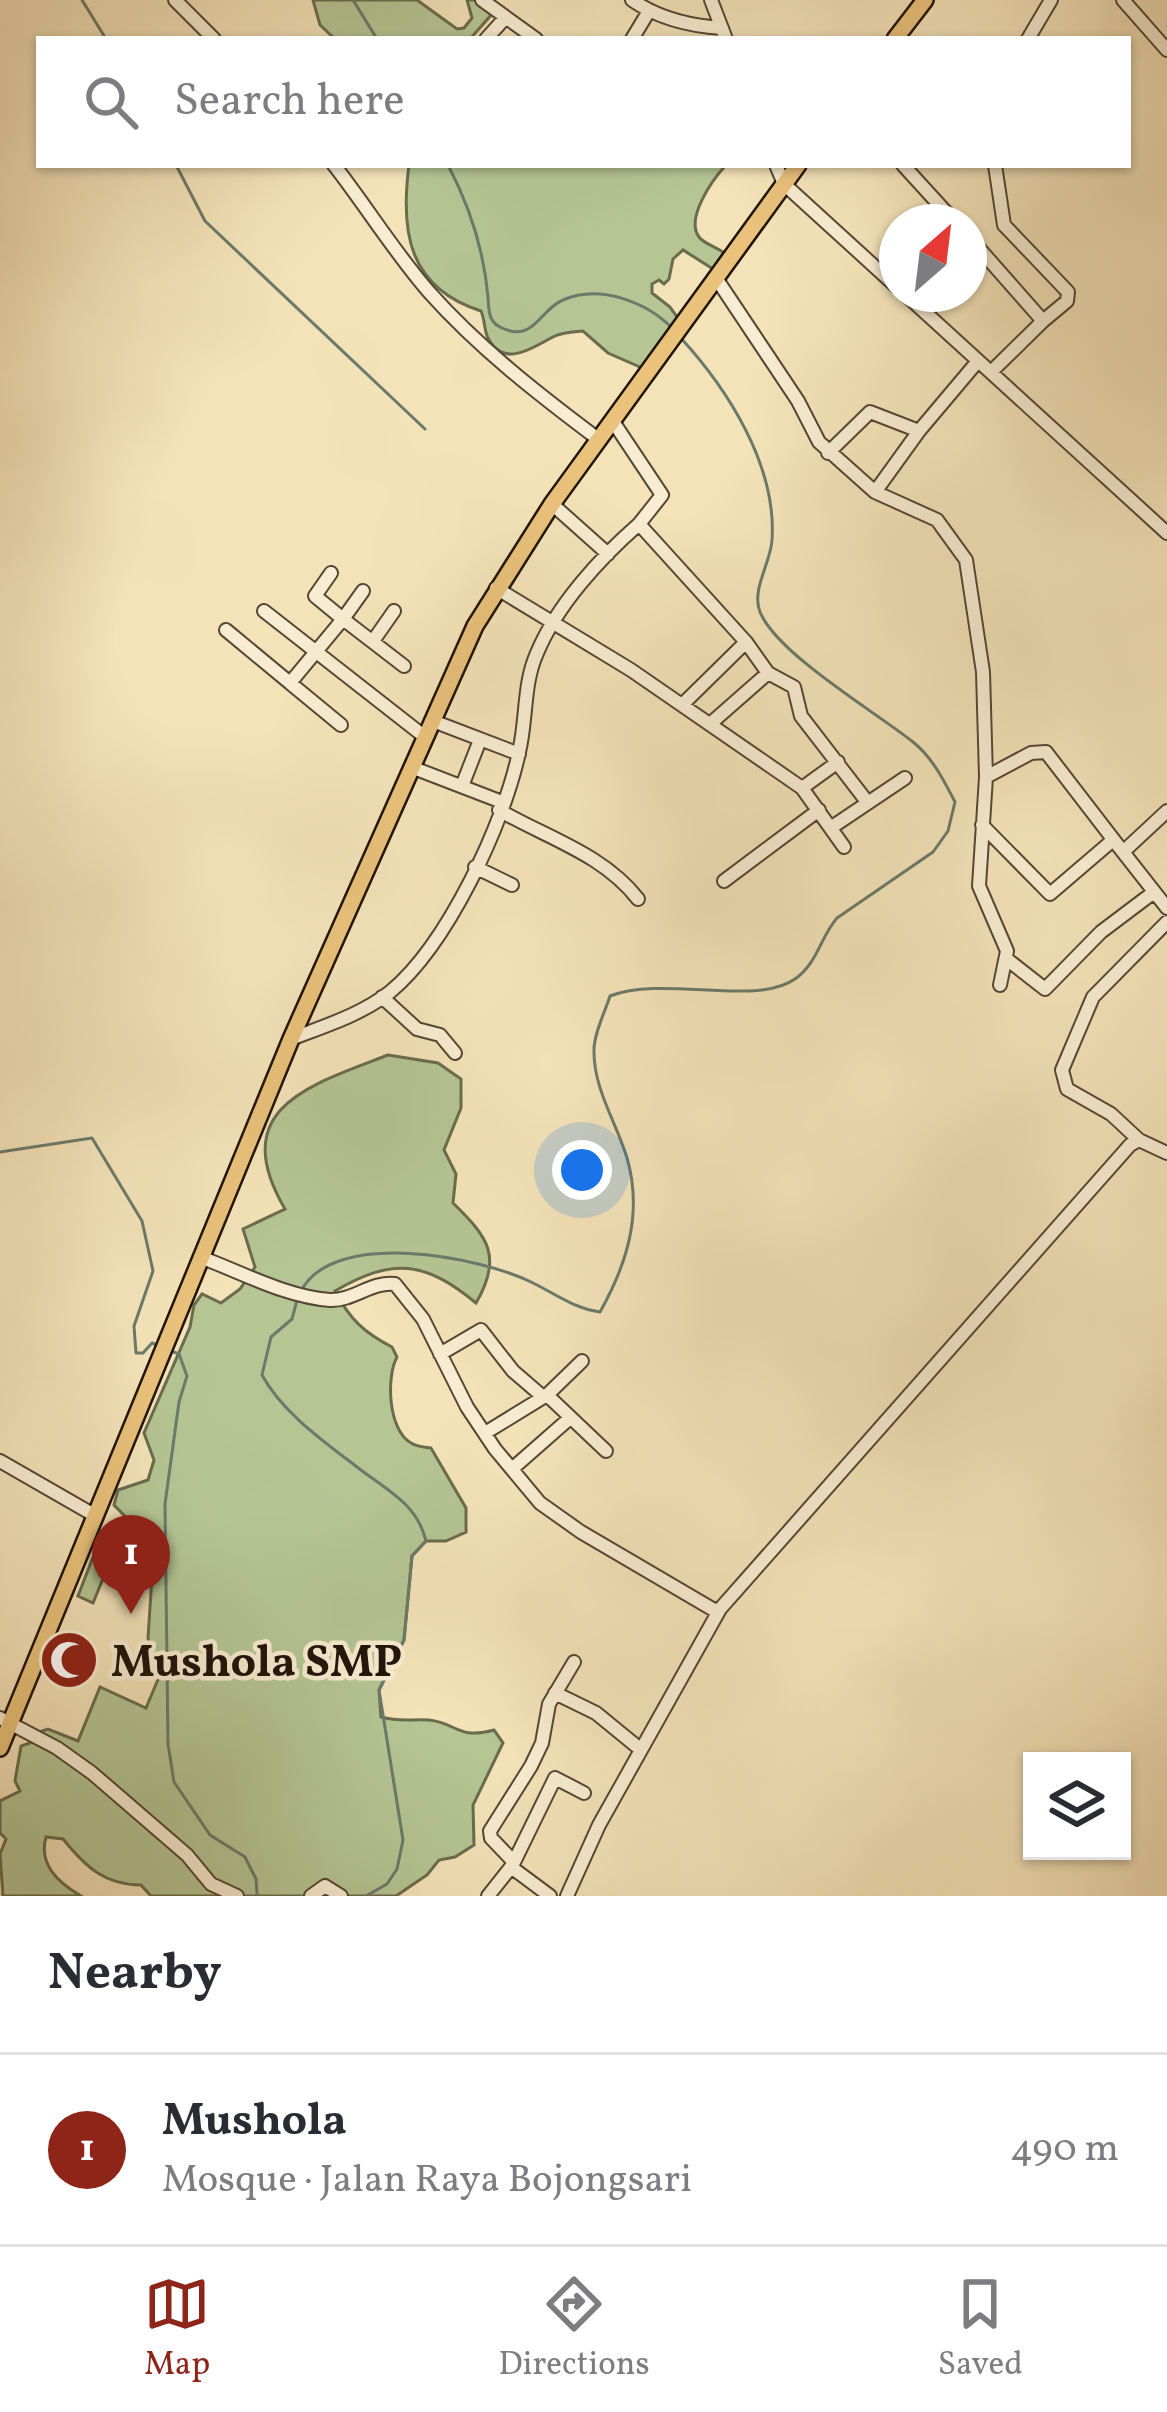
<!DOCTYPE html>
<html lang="en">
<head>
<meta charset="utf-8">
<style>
  :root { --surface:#fff; --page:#f7f7f7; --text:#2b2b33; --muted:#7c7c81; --line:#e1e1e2; --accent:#8f2418 }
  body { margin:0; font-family:Vollkorn,serif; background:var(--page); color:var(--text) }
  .controls { position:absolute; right:36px; bottom:36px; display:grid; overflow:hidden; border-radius:0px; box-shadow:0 3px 9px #0004 }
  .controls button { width:108px; height:108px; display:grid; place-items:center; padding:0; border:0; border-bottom:3px solid var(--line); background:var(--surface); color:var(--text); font:60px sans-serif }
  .compass { position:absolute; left:879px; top:204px; width:108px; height:108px; border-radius:50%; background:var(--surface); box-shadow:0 3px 9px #0004; rotate:28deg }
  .you { position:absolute; left:582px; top:1170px; width:42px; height:42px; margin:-30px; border:9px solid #fff; border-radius:50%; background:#1a73e8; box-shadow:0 0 0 18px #1a73e833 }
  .badge { display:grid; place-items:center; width:78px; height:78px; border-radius:50%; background:var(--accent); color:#fff; font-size:39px; font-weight:700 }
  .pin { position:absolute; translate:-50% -99px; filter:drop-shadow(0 3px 6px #0008) }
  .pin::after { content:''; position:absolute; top:63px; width:42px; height:36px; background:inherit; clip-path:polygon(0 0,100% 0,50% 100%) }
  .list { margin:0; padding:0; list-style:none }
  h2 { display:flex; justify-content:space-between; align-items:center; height:156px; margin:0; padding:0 48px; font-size:51px }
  h2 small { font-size:39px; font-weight:400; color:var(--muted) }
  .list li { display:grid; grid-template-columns:78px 1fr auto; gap:36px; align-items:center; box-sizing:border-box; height:192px; padding:0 48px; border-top:3px solid var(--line) }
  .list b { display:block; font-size:45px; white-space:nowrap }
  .list p { margin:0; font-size:39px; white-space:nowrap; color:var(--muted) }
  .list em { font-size:39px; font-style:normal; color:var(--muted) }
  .icon { flex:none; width:66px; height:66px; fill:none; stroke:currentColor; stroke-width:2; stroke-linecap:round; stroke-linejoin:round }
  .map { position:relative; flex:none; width:1167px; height:1896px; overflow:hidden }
  .search { position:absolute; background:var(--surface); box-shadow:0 3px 9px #0004; left:36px; right:36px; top:36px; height:132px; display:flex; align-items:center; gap:30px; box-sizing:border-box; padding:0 42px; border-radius:0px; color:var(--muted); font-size:45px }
  .sheet { height:348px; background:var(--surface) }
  nav { display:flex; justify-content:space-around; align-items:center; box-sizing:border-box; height:168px; border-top:3px solid var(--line); background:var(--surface); font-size:33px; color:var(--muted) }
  nav a { display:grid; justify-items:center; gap:6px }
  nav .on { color:var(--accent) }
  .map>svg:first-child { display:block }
  .green { fill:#b5c594; stroke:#6a6c4e; stroke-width:3 }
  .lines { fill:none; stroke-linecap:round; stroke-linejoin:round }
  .stream { stroke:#6b7a6a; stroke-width:3 }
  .minor-casing { stroke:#544735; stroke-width:16 }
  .major-casing { stroke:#1f1309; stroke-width:20 }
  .minor { stroke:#f8edd2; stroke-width:12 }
  .major { stroke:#eac27c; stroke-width:15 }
  .labels { text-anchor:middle; stroke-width:9; stroke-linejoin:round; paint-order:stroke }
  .poi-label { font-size:45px; font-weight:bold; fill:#1f1309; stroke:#f8edd2; text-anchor:start }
</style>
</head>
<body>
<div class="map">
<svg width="1167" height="1896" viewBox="0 0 1167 1896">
  <rect width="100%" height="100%" fill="#f4e3b9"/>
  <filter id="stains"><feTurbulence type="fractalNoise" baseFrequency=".00167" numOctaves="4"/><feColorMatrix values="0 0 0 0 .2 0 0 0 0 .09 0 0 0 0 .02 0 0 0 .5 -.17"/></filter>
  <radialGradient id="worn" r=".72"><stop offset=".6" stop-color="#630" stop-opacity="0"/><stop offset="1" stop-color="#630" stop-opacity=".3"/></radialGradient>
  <path class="green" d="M 313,0 L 417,0 L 457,29 L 464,28 L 472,18 L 467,0 L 477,0 L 492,14 L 470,39 L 335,39 L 320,25 Z
    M 409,165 L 726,165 C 713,179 685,218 699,237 C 704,244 717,247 724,253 L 713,269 L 683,250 L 673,259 L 669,279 L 664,284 L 659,280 L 652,284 L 652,293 L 670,307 L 683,325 L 649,371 L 608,353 L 583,331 C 573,332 564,332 555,336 C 534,346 505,370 488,338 C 484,330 485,320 481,311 C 409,288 400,233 409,165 Z
    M 388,1055 L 438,1063 L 461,1079 L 461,1108 L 444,1150 L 456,1174 L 453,1203 C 488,1237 503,1257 476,1303 C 425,1261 393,1257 335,1291 C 350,1320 365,1333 392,1347 L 397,1357 C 386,1377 388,1430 411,1443 C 417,1447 425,1447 431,1448 L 466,1508 L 466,1532 L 446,1541 L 426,1541 L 412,1556 L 404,1640 L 379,1690 L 381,1717 C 399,1722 411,1719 429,1720 C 457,1723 458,1740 494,1730 L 503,1743 L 473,1805 L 474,1845 L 455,1857 L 439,1860 L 427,1875 L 396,1896 L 151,1896 L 141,1885 C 104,1885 85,1866 63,1839 L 46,1837 C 38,1865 59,1883 81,1896 L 3,1896 L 0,1854 L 6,1839 L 0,1833 L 0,1801 L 20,1791 L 15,1781 L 21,1746 L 35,1741 L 39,1732 L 48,1729 L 78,1741 L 100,1687 L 146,1708 L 159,1677 L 148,1638 L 154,1546 L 114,1505 L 118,1490 L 148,1480 L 154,1460 L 144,1433 L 190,1327 L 194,1305 L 202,1294 L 221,1303 L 240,1289 L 255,1267 L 243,1229 L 285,1209 C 226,1108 310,1085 388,1055 Z
    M 93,1557 L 109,1564 L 93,1603 L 78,1596 Z"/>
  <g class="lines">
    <path class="stream" d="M 82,0 L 106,39
      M 353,0 L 377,39
      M 176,165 L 205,221 L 425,429
      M 448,165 C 469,205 484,252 488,297 C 489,311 488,322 502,328 C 534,343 539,310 563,300 C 600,284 647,302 673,329
      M 0,1152 L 92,1138 L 142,1221 L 153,1271 L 134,1326 L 136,1353 L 143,1353 L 152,1343 L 157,1345
      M 301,1291 C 334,1228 480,1257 531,1282 C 556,1294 573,1308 600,1312 C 627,1264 643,1213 627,1158 C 617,1124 593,1088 594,1050 C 594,1033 605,1012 610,996 C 664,975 755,1007 795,979 C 817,964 821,936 837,918 L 933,852 L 948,831 L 955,802 C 944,781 933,758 913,742 C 877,713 777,654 760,612 C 751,590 771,562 772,540 C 777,466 728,389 679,336
      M 297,1300 L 292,1319 L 271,1337 L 262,1375 C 282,1412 323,1441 357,1467 C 385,1489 417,1503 426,1541 L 412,1556 L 404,1640 L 379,1690 L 403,1840 L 397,1869 L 387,1884 L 366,1896
      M 171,1351 L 179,1354 L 187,1376 L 179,1402 L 165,1504 L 168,1744 L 174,1782 L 210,1835 L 245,1857 L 256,1879 L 257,1894"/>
    <defs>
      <path id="minor" d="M 175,0 L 214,39
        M 482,0 L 536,39
        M 632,0 C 658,18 690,26 722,28
        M 711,0 L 726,39
        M 1123,0 L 1167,50
        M 486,39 L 505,18
        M 632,39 L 649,11
        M 1028,39 L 1051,0
        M 334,165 C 366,206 395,253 429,292 C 479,348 538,394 598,439
        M 776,165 L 784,184 L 897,287
        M 903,165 L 955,222
        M 995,165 L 1004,225 L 1068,292 L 1067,301 L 1043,321
        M 969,237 L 1043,321 L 991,372
        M 716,278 L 798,401 L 819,442 L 875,492 L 937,520 L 966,560 L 983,672 L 986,777 L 979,886 L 1007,951 L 1000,985
        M 905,294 L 1167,533
        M 612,420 L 662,495 L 639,524
        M 828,453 L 870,412 L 919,431 L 978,361
        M 875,492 L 919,431
        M 552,504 L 608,554
        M 496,588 L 631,670 L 802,788 L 844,847
        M 363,591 L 343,619 L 404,666
        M 264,611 L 425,737
        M 226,630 L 290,683 L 343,619 L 315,596 L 331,573
        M 373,641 L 394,611
        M 746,642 L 768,673 L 794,687 L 801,716 L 868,803
        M 290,683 L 341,725
        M 433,721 L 519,754
        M 710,724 L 768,673
        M 411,767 L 502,802
        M 986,777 L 1031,753 L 1046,752 L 1123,852
        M 462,786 L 480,740
        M 802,788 L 838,762
        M 499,810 C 547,838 603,854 638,899
        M 1167,811 L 1123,852 L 1167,908
        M 982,825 L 1050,894 L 1113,840
        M 832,827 L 905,778
        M 475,867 L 512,885
        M 724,881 L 819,810
        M 1008,960 L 1045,989 L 1101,932 L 1154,892
        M 382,997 L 417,1029 L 440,1035 L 455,1053
        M 291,1039 C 324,1026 361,1015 390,992 C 447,945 504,824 519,752 C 527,719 523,684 537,653 C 557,605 600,558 639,524 L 746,642 L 682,705
        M 1139,1140 L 1111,1114 L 1067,1089 L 1062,1070 L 1093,997 L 1167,922
        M 200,1257 C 241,1272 286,1297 330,1300 C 353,1301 372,1281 395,1284 L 423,1319 L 467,1407 L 495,1449 L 540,1503 L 581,1532 L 714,1610 L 720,1609 L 1130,1145 L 1139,1140 L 1167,1153
        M 440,1354 L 481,1330 L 513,1371 L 542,1396
        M 547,1395 L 606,1451
        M 485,1433 L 547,1395 L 582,1361
        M 0,1461 L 94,1515
        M 512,1469 L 570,1418
        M 555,1693 L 596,1713 L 640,1749
        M 0,1718 L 57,1748 L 92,1773 L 187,1855 L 211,1884 L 237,1896
        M 514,1862 L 555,1778 L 584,1793
        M 511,1867 L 514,1862 L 491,1838 L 490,1831 L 531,1766 L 542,1743 L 549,1704 L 574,1662
        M 311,1896 L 325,1886 L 341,1896
        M 488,1896 L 511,1867 L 550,1896
        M 567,1896 L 599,1825 L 720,1609"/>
      <path id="major" d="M 895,39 L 925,0
        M 0,1748 L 291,1039 L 475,626 L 552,504 L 798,165"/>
    </defs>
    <use href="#minor" class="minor-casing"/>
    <use href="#major" class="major-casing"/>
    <use href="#minor" class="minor"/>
    <use href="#major" class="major"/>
  </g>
  <defs>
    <symbol id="mosque-disc" viewBox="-11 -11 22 22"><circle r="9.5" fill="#8f2418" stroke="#f8edd2"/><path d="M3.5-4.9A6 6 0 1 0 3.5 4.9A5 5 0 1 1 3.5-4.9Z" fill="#fff"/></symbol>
  </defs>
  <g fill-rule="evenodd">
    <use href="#mosque-disc" x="36" y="1627" width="66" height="66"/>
  </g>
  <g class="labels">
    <g class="poi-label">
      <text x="111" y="1676">Mushola SMP</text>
    </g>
  </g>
  <rect width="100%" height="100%" filter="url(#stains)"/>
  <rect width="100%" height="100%" fill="url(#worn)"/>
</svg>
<div class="controls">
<button><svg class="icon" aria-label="layers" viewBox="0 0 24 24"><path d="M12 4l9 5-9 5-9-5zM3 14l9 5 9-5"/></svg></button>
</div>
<svg class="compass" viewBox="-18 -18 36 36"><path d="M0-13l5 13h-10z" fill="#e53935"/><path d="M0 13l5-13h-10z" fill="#7c7c81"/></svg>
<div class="you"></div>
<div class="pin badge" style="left:131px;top:1614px">1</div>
<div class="search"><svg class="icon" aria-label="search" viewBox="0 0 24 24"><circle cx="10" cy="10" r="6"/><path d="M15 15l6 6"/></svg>Search here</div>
</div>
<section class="sheet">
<h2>Nearby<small></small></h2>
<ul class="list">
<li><span class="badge">1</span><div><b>Mushola</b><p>Mosque · Jalan Raya Bojongsari</p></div><em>490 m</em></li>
</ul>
</section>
<nav>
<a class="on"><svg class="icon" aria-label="map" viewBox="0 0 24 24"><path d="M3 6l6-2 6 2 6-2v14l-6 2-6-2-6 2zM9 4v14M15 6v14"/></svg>Map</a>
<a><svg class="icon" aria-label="directions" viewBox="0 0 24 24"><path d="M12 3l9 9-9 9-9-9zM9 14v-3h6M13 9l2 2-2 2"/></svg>Directions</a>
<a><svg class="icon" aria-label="saved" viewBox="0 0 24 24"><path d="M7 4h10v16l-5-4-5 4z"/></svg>Saved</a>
</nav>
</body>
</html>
